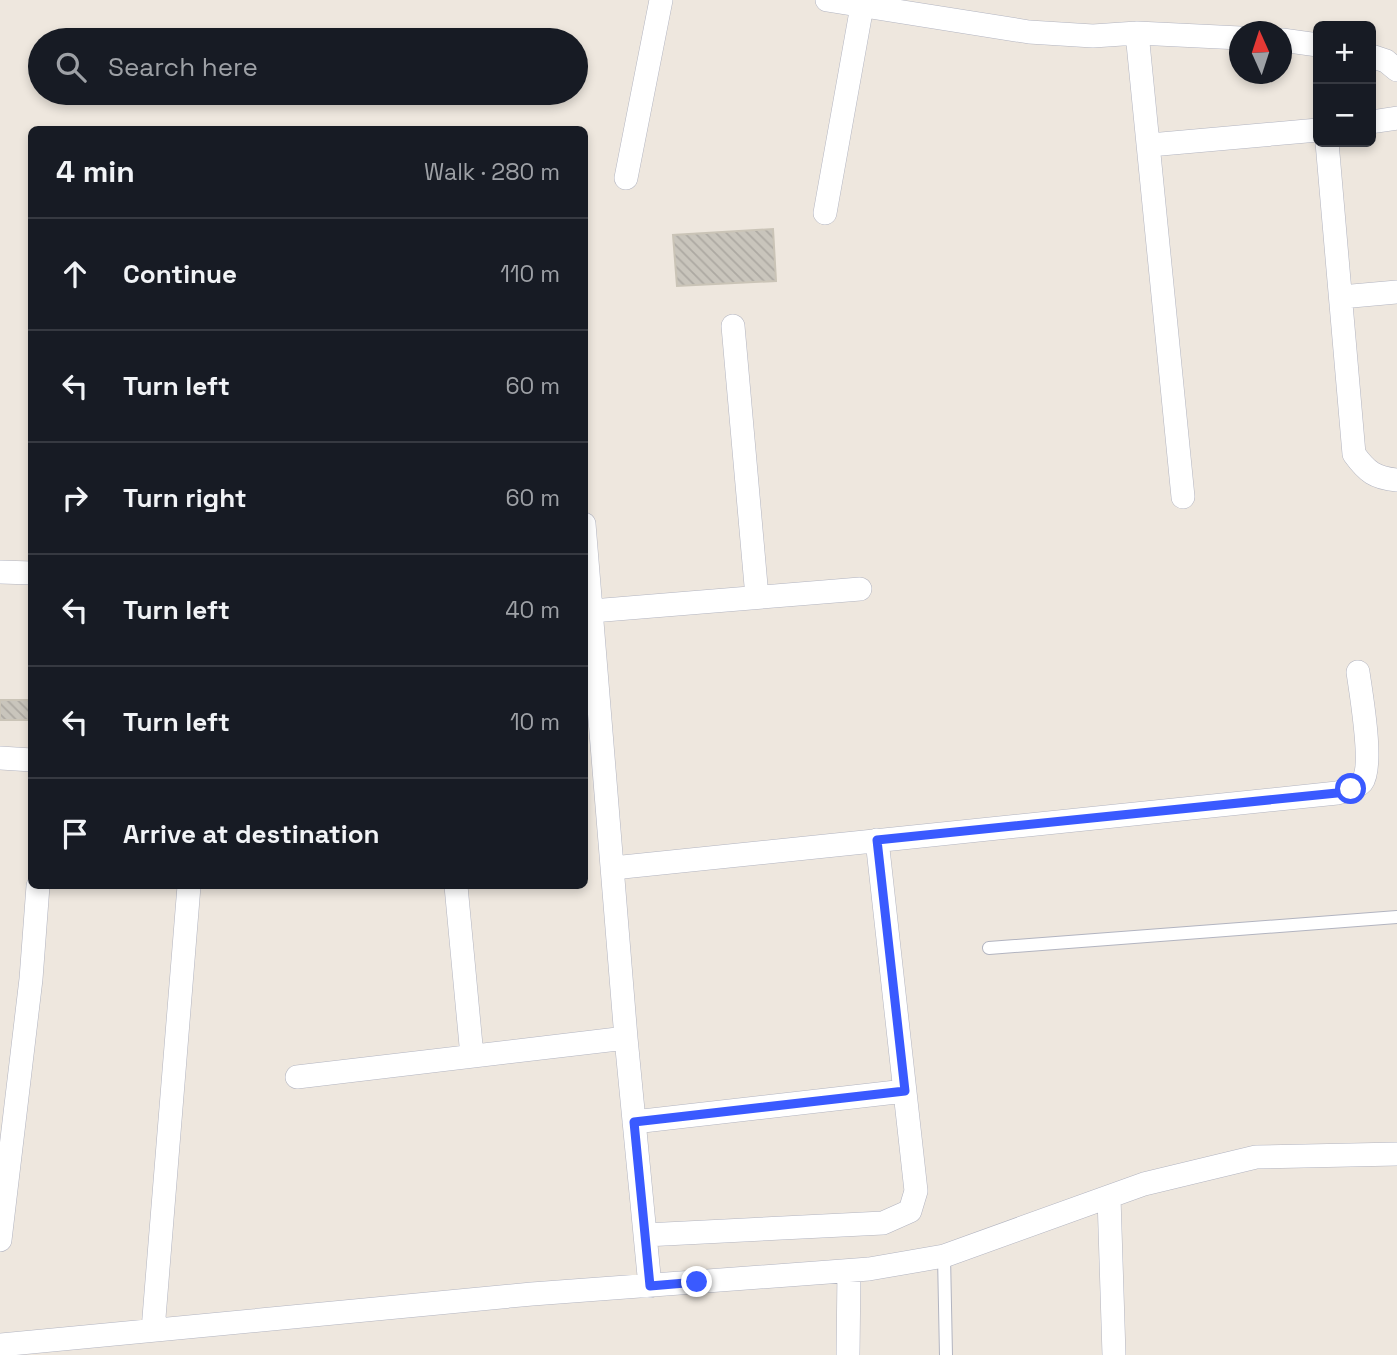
<!DOCTYPE html>
<html lang="en">
<head>
<meta charset="utf-8">
<style>
  :root { --surface:#171b24; --page:#20242c; --text:#f1f3f6; --muted:#9ea1a6; --line:#363941 }
  body { margin:0; font-family:"Space Grotesk",sans-serif; background:var(--page); color:var(--text) }
  .controls { position:absolute; right:21px; top:21px; display:grid; overflow:hidden; border-radius:10px; box-shadow:0 4px 10px #0003 }
  .controls button { width:63px; height:63px; display:grid; place-items:center; padding:0; border:0; border-bottom:2px solid var(--line); background:var(--surface); color:var(--text); font:35px sans-serif }
  .compass { position:absolute; left:1229px; top:21px; width:63px; height:63px; border-radius:50%; background:var(--surface); box-shadow:0 4px 10px #0003; rotate:357deg }
  .stop { position:absolute; width:21px; height:21px; margin:-16px; border:5px solid #3a5aff; border-radius:50%; background:#fff }
  .stop.end { background:#3a5aff; border-color:#fff; box-shadow:0 2px 7px #0008 }
  .list { margin:0; padding:0; list-style:none }
  h2 { display:flex; justify-content:space-between; align-items:center; height:91px; margin:0; padding:0 28px; font-size:30px }
  h2 small { font-size:23px; font-weight:400; color:var(--muted) }
  .list li { display:grid; grid-template-columns:46px 1fr auto; gap:21px; align-items:center; box-sizing:border-box; height:112px; padding:0 28px; border-top:2px solid var(--line) }
  .list b { display:block; font-size:26px; white-space:nowrap }
  .list em { font-size:23px; font-style:normal; color:var(--muted) }
  .icon { flex:none; width:38px; height:38px; fill:none; stroke:currentColor; stroke-width:2; stroke-linecap:round; stroke-linejoin:round }
  .map { position:relative; flex:none; width:1397px; height:1355px; overflow:hidden }
  .search { position:absolute; background:var(--surface); box-shadow:0 4px 10px #0003; left:28px; top:28px; width:560px; height:77px; display:flex; align-items:center; gap:18px; box-sizing:border-box; padding:0 24px; border-radius:38px; color:var(--muted); font-size:26px }
  .panel { position:absolute; background:var(--surface); box-shadow:0 4px 10px #0003; left:28px; top:126px; width:560px; height:763px; border-radius:10px }
  .map>svg:first-child { display:block }
  .building { fill:url(#building-back-hatch); stroke:#cac4b7; stroke-width:2 }
  .lines { fill:none; stroke-linecap:round; stroke-linejoin:round }
  .service-casing { stroke:#b2b4c0; stroke-width:14 }
  .minor-casing { stroke:#b2b4c0; stroke-width:24 }
  .service { stroke:#fff; stroke-width:12 }
  .minor { stroke:#fff; stroke-width:23 }
  .route { stroke:#3a5aff; stroke-width:9 }
</style>
</head>
<body>
<div class="map">
<svg width="1397" height="1355" viewBox="0 0 1397 1355">
  <defs>
    <pattern id="building-back-hatch" width="6" height="6" patternUnits="userSpaceOnUse" patternTransform="scale(1.75)"><rect width="6" height="6" fill="#c9c5bc"/><path d="M-1 5l2 2M0 0l6 6M5-1l2 2" fill="none" stroke="#ada9a2"/></pattern>
  </defs>
  <rect width="100%" height="100%" fill="#eee7de"/>
  <path class="building" d="M 773,229 L 776,281 L 677,286 L 673,235 Z
    M 0,700 L 32,700 L 32,720 L 0,720 Z"/>
  <g class="lines">
    <defs>
      <path id="service" d="M 989,948 L 1397,917
        M 944,1256 L 946,1355"/>
      <path id="minor" d="M 827,0 L 1029,32 L 1093,36 L 1137,33 L 1240,38
        M 1137,33 L 1183,497
        M 1282,40 L 1318,45
        M 1371,56 L 1386,61 L 1397,70
        M 1371,122 L 1397,118
        M 1327,142 L 1354,454 C 1367,472 1375,478 1397,480
        M 1150,145 L 1318,130
        M 626,178 L 661,0
        M 825,213 L 862,6
        M 1341,297 L 1397,292
        M 733,326 L 757,597
        M 584,524 L 626,1038 L 650,1286
        M 0,572 L 32,573
        M 592,611 L 860,589
        M 0,758 L 32,760
        M 613,868 L 1337,793 C 1345,791 1355,789 1362,782 C 1374,767 1361,694 1358,672
        M 456,886 L 472,1056
        M 297,1077 L 626,1038
        M 634,1122 L 905,1091
        M 1109,1197 L 1114,1355
        M 645,1235 L 883,1223 L 910,1211 L 916,1191 L 877,840
        M 0,1240 L 31,979 L 38,886
        M 153,1330 L 189,886
        M 0,1345 L 532,1294 L 869,1269 L 944,1256 L 1144,1184 L 1256,1157 L 1397,1154
        M 848,1355 L 849,1271"/>
    </defs>
    <use href="#service" class="service-casing"/>
    <use href="#minor" class="minor-casing"/>
    <use href="#service" class="service"/>
    <use href="#minor" class="minor"/>
  </g>
  <g class="lines">
    <path class="route" d="M 697,1282 L 650,1286 L 634,1122 L 905,1091 L 877,840 L 1337,793 L 1351,789"/>
  </g>
</svg>
<div class="controls">
<button>+</button>
<button>−</button>
</div>
<svg class="compass" viewBox="-18 -18 36 36"><path d="M0-13l5 13h-10z" fill="#e53935"/><path d="M0 13l5-13h-10z" fill="#9ea1a6"/></svg>
<div class="stop" style="left:1351px;top:789px"></div>
<div class="stop end" style="left:697px;top:1282px"></div>
<div class="search"><svg class="icon" aria-label="search" viewBox="0 0 24 24"><circle cx="10" cy="10" r="6"/><path d="M15 15l6 6"/></svg>Search here</div>
<section class="panel">
<h2>4 min<small>Walk · 280 m</small></h2>
<ul class="list">
<li><svg class="icon" aria-label="ahead" viewBox="0 0 24 24"><path d="M12 20V5M6 11l6-6 6 6"/></svg><div><b>Continue</b></div><em>110 m</em></li>
<li><svg class="icon" aria-label="left" viewBox="0 0 24 24"><path d="M17 20v-9H6M10 6l-5 5 5 5"/></svg><div><b>Turn left</b></div><em>60 m</em></li>
<li><svg class="icon" aria-label="right" viewBox="0 0 24 24"><path d="M7 20v-9h11M14 6l5 5-5 5"/></svg><div><b>Turn right</b></div><em>60 m</em></li>
<li><svg class="icon" aria-label="left" viewBox="0 0 24 24"><path d="M17 20v-9H6M10 6l-5 5 5 5"/></svg><div><b>Turn left</b></div><em>40 m</em></li>
<li><svg class="icon" aria-label="left" viewBox="0 0 24 24"><path d="M17 20v-9H6M10 6l-5 5 5 5"/></svg><div><b>Turn left</b></div><em>10 m</em></li>
<li><svg class="icon" aria-label="arrive" viewBox="0 0 24 24"><path d="M6 21V4h12l-3 4 3 4H6"/></svg><div><b>Arrive at destination</b></div></li>
</ul>
</section>
</div>
</body>
</html>
